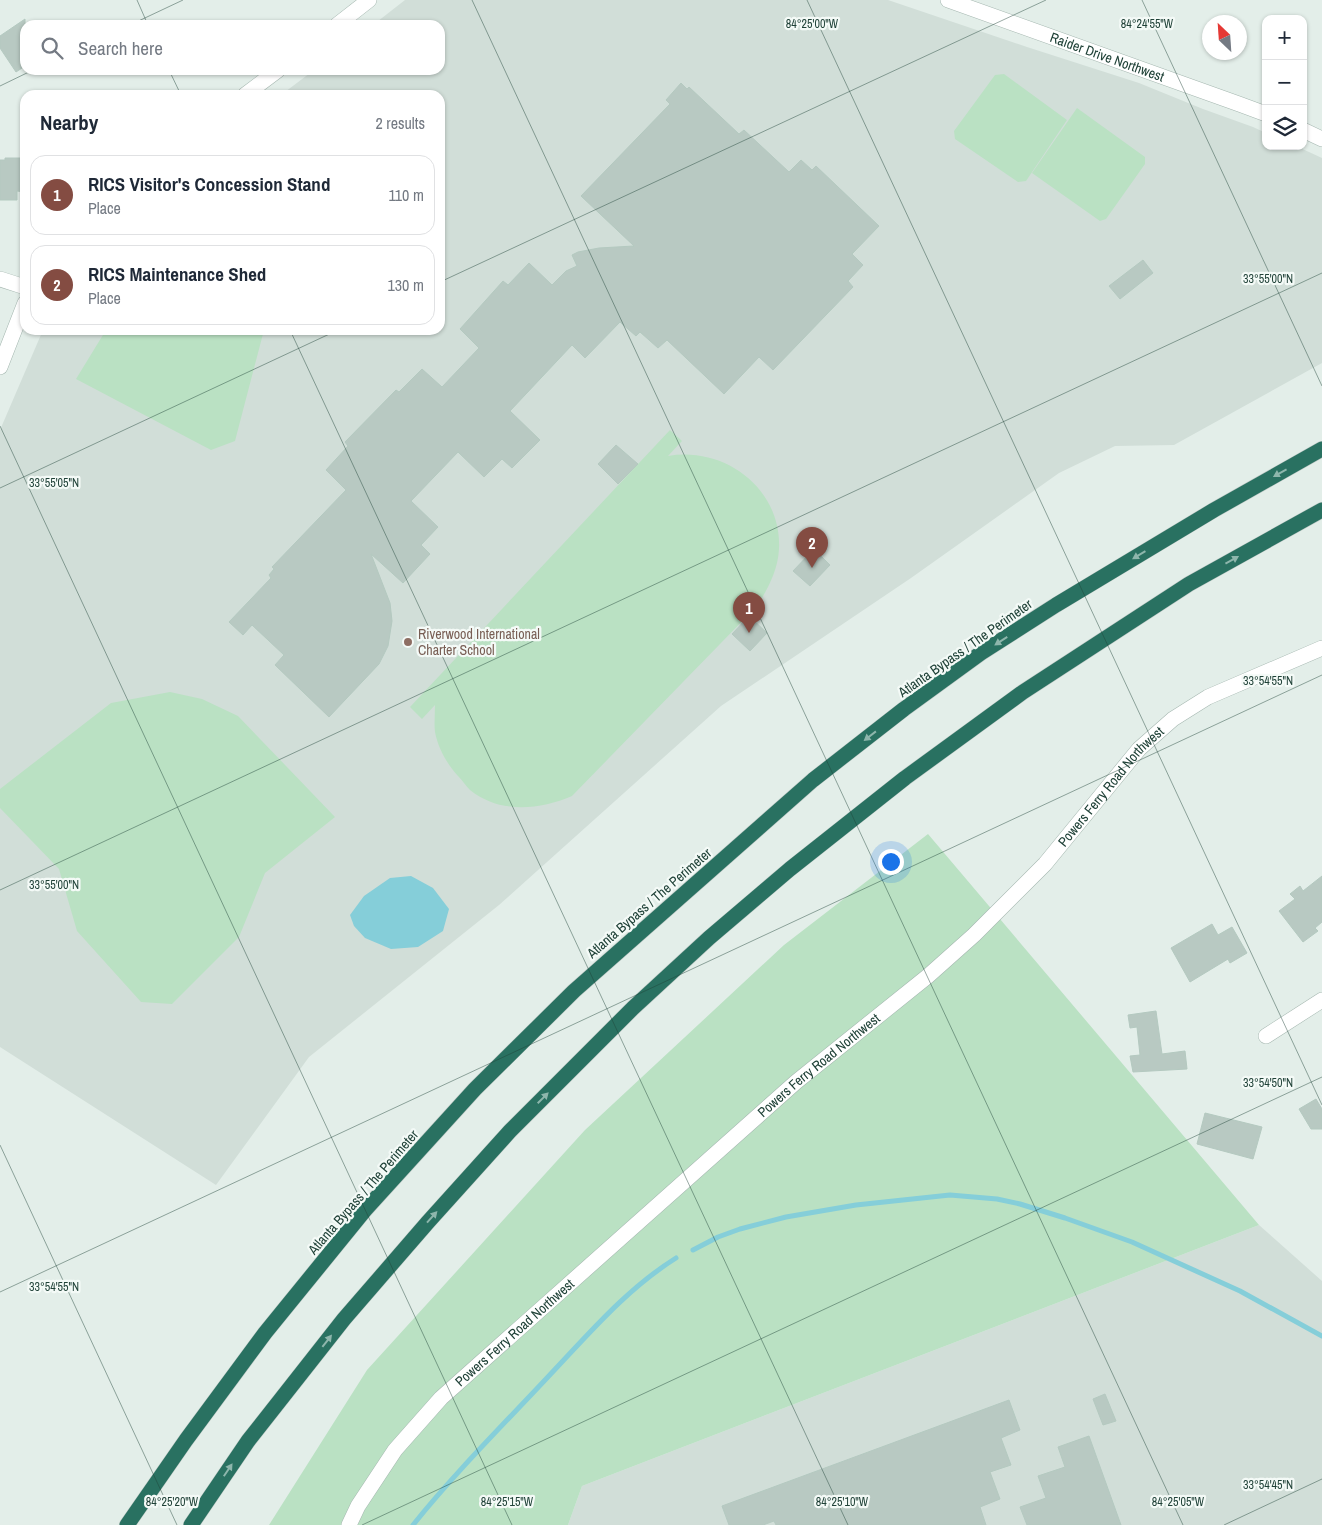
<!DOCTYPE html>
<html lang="en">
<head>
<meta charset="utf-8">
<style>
  :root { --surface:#fff; --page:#f6f6f7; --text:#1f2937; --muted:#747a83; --line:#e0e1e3; --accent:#844c42 }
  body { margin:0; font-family:"Archivo Narrow",sans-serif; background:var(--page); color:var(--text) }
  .controls { position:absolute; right:15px; top:15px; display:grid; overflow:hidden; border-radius:10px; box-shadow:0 1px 4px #0004 }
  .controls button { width:45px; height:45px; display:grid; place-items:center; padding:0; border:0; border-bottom:1px solid var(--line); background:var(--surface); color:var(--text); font:25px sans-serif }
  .compass { position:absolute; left:1202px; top:15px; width:45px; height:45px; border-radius:50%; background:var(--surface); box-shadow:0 1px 4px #0004; rotate:335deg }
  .you { position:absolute; left:890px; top:861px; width:18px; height:18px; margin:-12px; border:4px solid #fff; border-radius:50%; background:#1a73e8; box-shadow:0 0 0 8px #1a73e833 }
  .badge { display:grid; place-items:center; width:32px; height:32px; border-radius:50%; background:var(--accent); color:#fff; font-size:16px; font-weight:700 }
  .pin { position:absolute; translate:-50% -41px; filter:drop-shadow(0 1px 2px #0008) }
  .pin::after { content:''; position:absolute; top:26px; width:18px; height:15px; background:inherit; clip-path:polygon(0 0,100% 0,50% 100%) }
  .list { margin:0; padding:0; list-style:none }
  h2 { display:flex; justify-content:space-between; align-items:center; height:65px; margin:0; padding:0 20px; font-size:21px }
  h2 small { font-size:16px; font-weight:400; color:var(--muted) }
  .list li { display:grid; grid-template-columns:32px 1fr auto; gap:15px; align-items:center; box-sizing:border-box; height:80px; margin:0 10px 10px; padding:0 10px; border:1px solid var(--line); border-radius:15px }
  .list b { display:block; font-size:19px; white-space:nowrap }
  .list p { margin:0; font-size:16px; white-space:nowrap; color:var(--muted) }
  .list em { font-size:16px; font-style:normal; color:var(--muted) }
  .icon { flex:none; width:28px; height:28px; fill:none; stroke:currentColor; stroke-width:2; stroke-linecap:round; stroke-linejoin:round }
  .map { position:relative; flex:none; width:1322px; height:1525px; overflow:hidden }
  .search { position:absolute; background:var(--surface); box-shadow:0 1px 4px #0004; left:20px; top:20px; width:425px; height:55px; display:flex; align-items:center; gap:12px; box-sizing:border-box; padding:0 18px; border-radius:15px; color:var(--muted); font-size:19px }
  .panel { position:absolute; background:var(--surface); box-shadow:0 1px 4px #0004; left:20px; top:90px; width:425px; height:245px; border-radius:15px }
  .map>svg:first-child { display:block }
  .built { fill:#d1ded8 }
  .green { fill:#bae1c3 }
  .water { fill:#85ced9 }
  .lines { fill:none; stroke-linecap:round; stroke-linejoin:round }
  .stream { stroke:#85ced9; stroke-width:5 }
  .building { fill:#b8c9c2; stroke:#b4c9c0 }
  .minor-casing { stroke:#a5b7b0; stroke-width:16 }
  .highway-casing { stroke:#c1cac7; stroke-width:16 }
  .minor { stroke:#fff; stroke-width:15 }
  .highway { stroke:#297161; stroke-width:15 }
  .oneway { fill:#8eb6ac }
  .ticks { fill:none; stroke:#204238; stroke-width:1; stroke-opacity:0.45 }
  .education-dot { fill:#8d6e63; stroke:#f4faf7; stroke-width:2 }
  .labels { text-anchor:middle; stroke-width:4.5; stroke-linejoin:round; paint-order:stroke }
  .street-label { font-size:14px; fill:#204238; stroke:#f4faf7 }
  .education-label { font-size:14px; fill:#785e54; stroke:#f4faf7; text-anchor:start }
  .ticks-label { font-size:12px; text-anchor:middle; fill:#204238; stroke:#f4faf7; stroke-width:4.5; stroke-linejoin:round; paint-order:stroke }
</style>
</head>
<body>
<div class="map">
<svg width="1322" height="1525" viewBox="0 0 1322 1525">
  <rect width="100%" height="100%" fill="#e3eee9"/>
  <path class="built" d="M 405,0 L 888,0 L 1027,47 L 1139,83 L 1203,109 L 1253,127 L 1266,133 L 1266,146 L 1296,146 L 1322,158 L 1322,363 L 1174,445 L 1115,446 L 1059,473 L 911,578 L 721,706 L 499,905 L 309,1057 L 216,1185 L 0,1047 L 0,430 L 43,330 L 440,330 L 440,95 L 281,95 L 314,70 L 440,70 L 440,25 L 373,25 Z
    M 1259,1225 L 1322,1281 L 1322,1525 L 568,1525 L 582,1486 Z"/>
  <path class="green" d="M 1004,74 L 1067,120 L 1026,181 L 1018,182 L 955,139 L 954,131 L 995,75 Z
    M 1077,108 L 1145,157 L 1145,164 L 1106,219 L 1100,221 L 1032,173 Z
    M 106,330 L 264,330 L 235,441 L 211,450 L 76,379 Z
    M 670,430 L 682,441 L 668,456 C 725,446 782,489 779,549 C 778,570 768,589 757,606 L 572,796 C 539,810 500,814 470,790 C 466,786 462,780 458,776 C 447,764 438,748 435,732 C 434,724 435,714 435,705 L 422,719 L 410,707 Z
    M 170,692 L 202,699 L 238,716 L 335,817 L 265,873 L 239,937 L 172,1004 L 141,1002 L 77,931 L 59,869 L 0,808 L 0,789 L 111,703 Z
    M 928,834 L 1259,1225 L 582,1486 L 568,1525 L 269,1525 L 367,1370 L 585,1130 L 784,945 Z"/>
  <path class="water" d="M 411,876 L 433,888 L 449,909 L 443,931 L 418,947 L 391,949 L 365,938 L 354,926 L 350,915 L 364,896 L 390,878 Z"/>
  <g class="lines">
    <path class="stream" d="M 693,1250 L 718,1237 L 740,1229 L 786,1217 L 856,1205 L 950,1195 L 997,1199 L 1020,1204 L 1065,1218 L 1132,1242 L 1240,1291 L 1322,1336
      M 413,1525 C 454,1474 501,1427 546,1379 C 587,1336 625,1290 676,1258"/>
  </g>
  <path class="building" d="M 25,19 L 25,66 L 16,72 L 0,48 L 0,36 Z
    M 681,83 L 687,89 L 689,87 L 739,134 L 744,130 L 789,172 L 801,160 L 812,170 L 816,166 L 879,226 L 852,254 L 863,265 L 848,281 L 853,287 L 773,370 L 759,357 L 724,394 L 667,340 L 658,348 L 640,332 L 636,336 L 620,322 L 585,358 L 572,345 L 510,411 L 540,440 L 512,468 L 502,459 L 484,477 L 458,452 L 411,501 L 438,527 L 421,545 L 430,554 L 403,583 L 371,554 L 390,603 L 392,621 L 388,646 L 379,664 L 329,717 L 275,665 L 284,655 L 252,625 L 243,635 L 229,622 L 271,578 L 269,575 L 274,569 L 272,567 L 346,490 L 326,470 L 348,446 L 345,442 L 396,390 L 399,392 L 422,369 L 442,387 L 479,348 L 460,329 L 503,281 L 508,285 L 529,263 L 552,285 L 566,271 L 577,266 L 572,255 L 578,252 L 599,248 L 634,246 L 581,196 L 670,104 L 666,100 Z
    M 5,158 L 25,158 L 25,192 L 17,191 L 17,200 L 0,200 L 0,160 L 5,160 Z
    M 1143,260 L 1153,273 L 1120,299 L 1109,286 Z
    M 616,445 L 638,464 L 618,484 L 598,464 Z
    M 814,549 L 830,565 L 810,586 L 793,571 Z
    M 749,616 L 767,633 L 750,651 L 732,634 Z
    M 1322,876 L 1322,922 L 1315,928 L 1318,931 L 1303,942 L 1279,911 L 1295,899 L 1290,894 L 1300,886 L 1303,891 Z
    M 1212,924 L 1218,935 L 1232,927 L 1247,953 L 1230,963 L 1228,959 L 1190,982 L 1171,948 Z
    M 1156,1011 L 1162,1054 L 1185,1051 L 1187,1069 L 1133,1072 L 1130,1056 L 1140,1055 L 1137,1027 L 1130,1028 L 1128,1015 Z
    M 1316,1099 L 1322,1109 L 1322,1129 L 1311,1129 L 1299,1109 Z
    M 1205,1113 L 1262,1127 L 1253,1159 L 1197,1144 Z
    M 1105,1394 L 1116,1421 L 1103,1425 L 1093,1399 Z
    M 1009,1400 L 1020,1430 L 1001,1438 L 1011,1465 L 990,1472 L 1000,1499 L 980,1507 L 986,1525 L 776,1525 L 774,1521 L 763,1525 L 729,1525 L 722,1506 Z
    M 1089,1436 L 1121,1525 L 1027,1525 L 1020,1507 L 1046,1498 L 1038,1476 L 1065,1467 L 1058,1447 Z"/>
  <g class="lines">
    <defs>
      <g id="minor">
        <path id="s1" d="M 948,0 L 1239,104 L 1266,114"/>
        <path d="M 337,25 L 369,0"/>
        <path d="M 245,95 L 278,70"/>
        <path d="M 1303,130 L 1322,139"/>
        <path d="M 0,279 L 25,287"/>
        <path d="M 0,367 L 25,303"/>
        <path d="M 1266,1036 L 1322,1000"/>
        <path id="s2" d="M 349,1525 L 358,1506 L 395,1450 L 441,1398 L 796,1082 L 928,976 L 974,935 L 1045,864 L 1139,749 L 1173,719 L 1208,697 L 1322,648"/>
      </g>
      <path id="highway" d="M 127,1525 L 186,1440 L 265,1333 L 365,1210 L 475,1089 L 574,991 L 813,780 L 904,709 L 981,653 L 1056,605 L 1214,510 L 1322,449
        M 191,1525 L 248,1441 L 344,1319 L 428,1222 L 510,1131 L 633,1008 L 709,938 L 790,869 L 905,778 L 1023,692 L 1189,584 L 1322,510"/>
    </defs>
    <use href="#minor" class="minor-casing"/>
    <use href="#highway" class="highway-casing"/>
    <use href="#minor" class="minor"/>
    <use href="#highway" class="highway"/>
  </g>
  <defs><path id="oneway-solid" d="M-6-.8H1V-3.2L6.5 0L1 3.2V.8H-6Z" transform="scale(1.25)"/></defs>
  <g class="oneway">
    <use href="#oneway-solid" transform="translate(1280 473) rotate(151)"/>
    <use href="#oneway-solid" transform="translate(1139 555) rotate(149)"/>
    <use href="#oneway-solid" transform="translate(1232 560) rotate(-29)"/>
    <use href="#oneway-solid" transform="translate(1001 641) rotate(147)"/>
    <use href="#oneway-solid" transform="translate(870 736) rotate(142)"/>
    <use href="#oneway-solid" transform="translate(543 1098) rotate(-45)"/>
    <use href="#oneway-solid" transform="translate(432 1217) rotate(-48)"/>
    <use href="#oneway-solid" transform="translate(327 1341) rotate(-52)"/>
    <use href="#oneway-solid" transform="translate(228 1470) rotate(-56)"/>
  </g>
  <path class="ticks" d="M 137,0 L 148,25M 472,0 L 1183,1525M 807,0 L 1322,1105M 1142,0 L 1322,386M 130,25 L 183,0M 169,70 L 181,95M 0,86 L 33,70M 440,282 L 1046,0M 290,330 L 848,1525M 0,426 L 512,1525M 0,488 L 338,330M 0,890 L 1322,273M 0,1145 L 177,1525M 0,1292 L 1322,675M 362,1525 L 1322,1077M 1224,1525 L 1322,1479"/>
  <circle class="education-dot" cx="408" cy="642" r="5"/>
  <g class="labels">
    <g class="street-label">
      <text dy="5" stroke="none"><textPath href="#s1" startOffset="169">Raider Drive Northwest</textPath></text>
      <text transform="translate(965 648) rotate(-35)" y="5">Atlanta Bypass / The Perimeter</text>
      <text dy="5" stroke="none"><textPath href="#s2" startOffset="1066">Powers Ferry Road Northwest</textPath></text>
      <text transform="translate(649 903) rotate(-41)" y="5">Atlanta Bypass / The Perimeter</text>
      <text dy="5" stroke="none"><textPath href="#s2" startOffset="661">Powers Ferry Road Northwest</textPath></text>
      <text transform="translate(363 1192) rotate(-49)" y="5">Atlanta Bypass / The Perimeter</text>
      <text dy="5" stroke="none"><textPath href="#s2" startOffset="256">Powers Ferry Road Northwest</textPath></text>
    </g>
    <g class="education-label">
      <text x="418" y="639">Riverwood International<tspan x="418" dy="16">Charter School</tspan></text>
    </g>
  </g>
  <g class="ticks-label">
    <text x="812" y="28">84°25'00"W</text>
    <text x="1147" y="28">84°24'55"W</text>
    <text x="1268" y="283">33°55'00"N</text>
    <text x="54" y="487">33°55'05"N</text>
    <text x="1268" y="685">33°54'55"N</text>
    <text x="54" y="889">33°55'00"N</text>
    <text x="1268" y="1087">33°54'50"N</text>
    <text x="54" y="1291">33°54'55"N</text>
    <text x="1268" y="1489">33°54'45"N</text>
    <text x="172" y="1506">84°25'20"W</text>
    <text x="507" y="1506">84°25'15"W</text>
    <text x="842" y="1506">84°25'10"W</text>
    <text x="1178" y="1506">84°25'05"W</text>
  </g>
</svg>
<div class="controls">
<button>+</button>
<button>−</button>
<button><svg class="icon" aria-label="layers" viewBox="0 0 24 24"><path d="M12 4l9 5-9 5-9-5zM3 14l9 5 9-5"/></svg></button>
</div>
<svg class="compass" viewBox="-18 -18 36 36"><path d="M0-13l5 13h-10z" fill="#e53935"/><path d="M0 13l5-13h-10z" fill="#747a83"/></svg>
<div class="you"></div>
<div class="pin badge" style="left:749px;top:633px">1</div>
<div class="pin badge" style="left:812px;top:568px">2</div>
<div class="search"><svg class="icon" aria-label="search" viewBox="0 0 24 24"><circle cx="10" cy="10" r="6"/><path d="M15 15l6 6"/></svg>Search here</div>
<section class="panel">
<h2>Nearby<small>2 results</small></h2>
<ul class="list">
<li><span class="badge">1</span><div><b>RICS Visitor's Concession Stand</b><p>Place</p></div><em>110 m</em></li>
<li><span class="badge">2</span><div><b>RICS Maintenance Shed</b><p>Place</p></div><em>130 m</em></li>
</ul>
</section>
</div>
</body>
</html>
